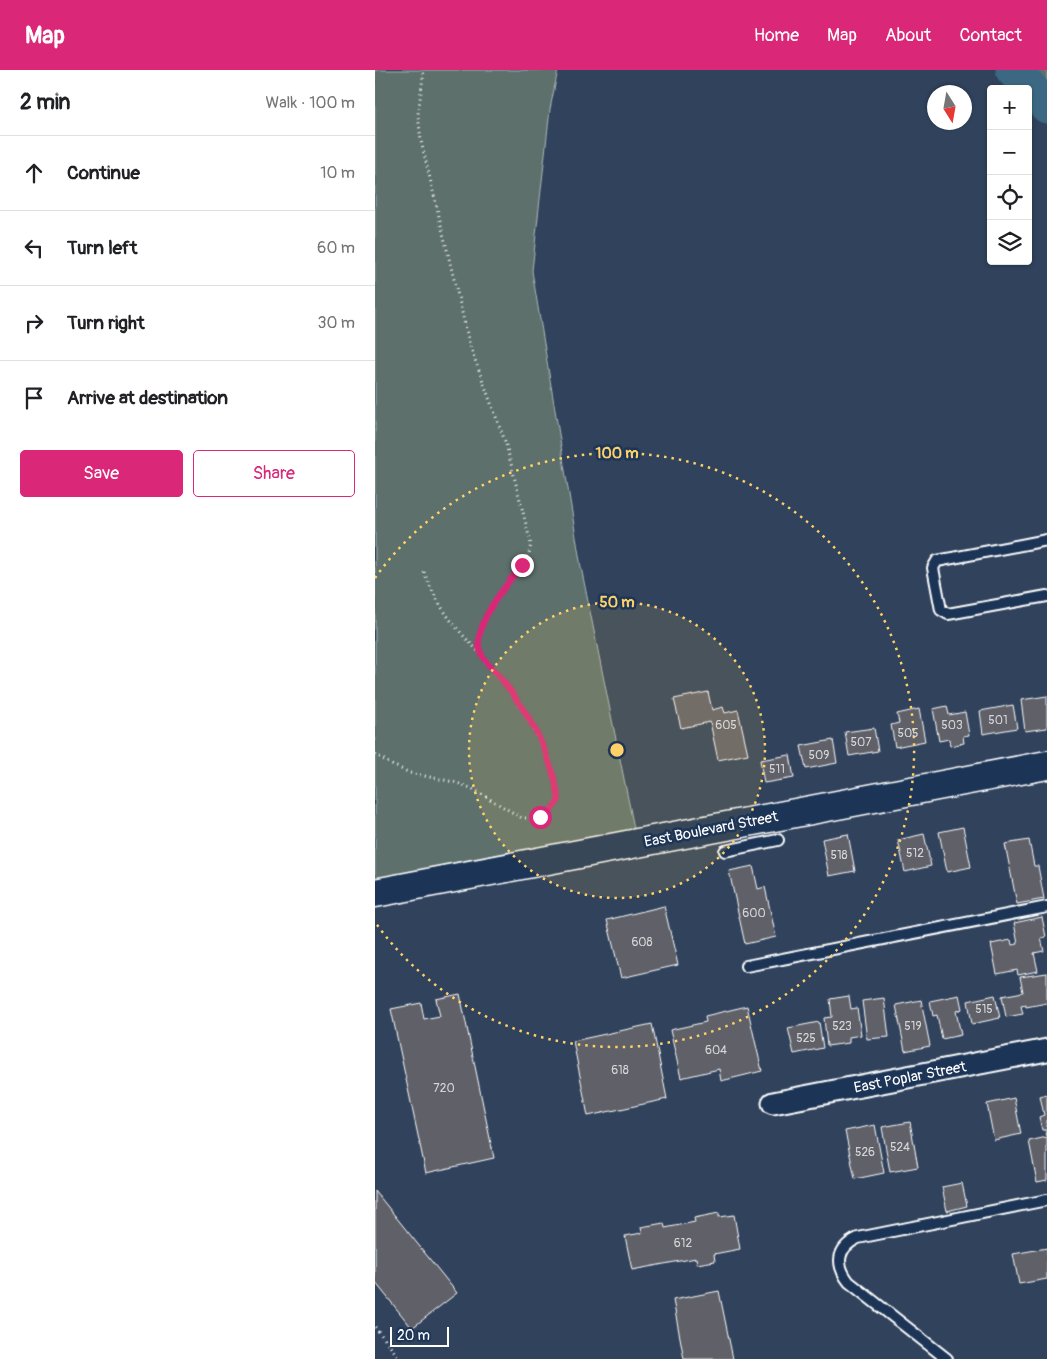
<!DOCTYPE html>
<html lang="en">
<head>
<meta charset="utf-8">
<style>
  :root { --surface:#fff; --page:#f6f6f6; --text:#202124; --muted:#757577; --line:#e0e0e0; --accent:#db2777 }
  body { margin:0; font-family:Pangolin,sans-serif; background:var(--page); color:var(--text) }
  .controls { position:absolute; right:15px; top:15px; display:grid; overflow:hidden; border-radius:5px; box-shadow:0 1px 4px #0004 }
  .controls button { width:45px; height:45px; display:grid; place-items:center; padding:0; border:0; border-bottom:1px solid var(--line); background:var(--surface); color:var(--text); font:25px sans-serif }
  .compass { position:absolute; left:552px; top:15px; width:45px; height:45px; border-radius:50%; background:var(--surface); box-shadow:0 1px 4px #0004; rotate:169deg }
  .scale { position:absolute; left:15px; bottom:12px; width:59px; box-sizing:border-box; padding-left:5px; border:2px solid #fff; border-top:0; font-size:14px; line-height:18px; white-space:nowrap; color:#fff; -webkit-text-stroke:4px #1d3557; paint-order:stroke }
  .stop { position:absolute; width:15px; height:15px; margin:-11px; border:4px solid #db2777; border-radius:50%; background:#fff }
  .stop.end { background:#db2777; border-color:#fff; box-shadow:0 1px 5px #0008 }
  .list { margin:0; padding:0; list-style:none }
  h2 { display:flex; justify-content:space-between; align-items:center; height:65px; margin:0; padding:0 20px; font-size:21px }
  h2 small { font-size:16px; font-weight:400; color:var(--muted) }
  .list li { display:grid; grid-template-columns:32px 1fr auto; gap:15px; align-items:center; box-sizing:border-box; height:75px; padding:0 20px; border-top:1px solid var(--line) }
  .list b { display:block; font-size:19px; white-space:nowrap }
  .list em { font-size:16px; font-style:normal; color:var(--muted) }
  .actions { display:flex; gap:10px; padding:15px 20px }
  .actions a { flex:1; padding:11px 0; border:1px solid var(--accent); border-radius:5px; text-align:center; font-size:18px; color:var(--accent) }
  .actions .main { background:var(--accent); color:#fff }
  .icon { flex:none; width:28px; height:28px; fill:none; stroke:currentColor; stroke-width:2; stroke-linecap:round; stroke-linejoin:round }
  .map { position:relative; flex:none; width:672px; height:1289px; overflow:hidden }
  header { display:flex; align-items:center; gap:30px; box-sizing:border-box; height:70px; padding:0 25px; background:var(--accent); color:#fff }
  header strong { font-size:24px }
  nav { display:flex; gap:28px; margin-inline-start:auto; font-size:18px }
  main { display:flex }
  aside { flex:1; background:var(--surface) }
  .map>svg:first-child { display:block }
  .green { fill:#5d706c; stroke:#aeb8b6 }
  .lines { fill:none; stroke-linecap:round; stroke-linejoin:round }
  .river { stroke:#3c6883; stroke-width:35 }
  .building { fill:#5e6068; stroke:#fff }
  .service-casing { stroke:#fff; stroke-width:14 }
  .minor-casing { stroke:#fff; stroke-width:25 }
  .secondary-casing { stroke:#fff; stroke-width:31 }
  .path { stroke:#fff; stroke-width:3; stroke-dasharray:1 4; stroke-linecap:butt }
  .service { stroke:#1d3557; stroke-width:10 }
  .minor { stroke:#1d3557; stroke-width:21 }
  .secondary { stroke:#1d3557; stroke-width:28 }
  .route { stroke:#db2777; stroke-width:6 }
  .ring { fill:none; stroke:#ffd166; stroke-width:2.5; stroke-dasharray:2.5 5 }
  .labels { text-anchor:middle; stroke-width:5; stroke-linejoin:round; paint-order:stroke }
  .number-label { font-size:12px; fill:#d7d7d9 }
  .street-label { font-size:15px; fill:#fff; stroke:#1d3557 }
  .centre { fill:#ffd166; stroke:#1d3557; stroke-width:2.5 }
  .ring-label { font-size:15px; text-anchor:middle; font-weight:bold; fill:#ffd166; stroke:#1d3557; stroke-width:5; stroke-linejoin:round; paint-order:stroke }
</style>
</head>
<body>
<header>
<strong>Map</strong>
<nav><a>Home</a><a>Map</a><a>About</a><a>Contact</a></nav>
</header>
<main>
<aside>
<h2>2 min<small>Walk · 100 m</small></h2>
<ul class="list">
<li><svg class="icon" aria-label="ahead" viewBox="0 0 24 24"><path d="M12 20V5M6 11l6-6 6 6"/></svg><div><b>Continue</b></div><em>10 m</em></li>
<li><svg class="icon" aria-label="left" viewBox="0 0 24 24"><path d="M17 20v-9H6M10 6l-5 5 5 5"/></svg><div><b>Turn left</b></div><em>60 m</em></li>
<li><svg class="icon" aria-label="right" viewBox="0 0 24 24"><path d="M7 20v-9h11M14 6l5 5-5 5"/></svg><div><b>Turn right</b></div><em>30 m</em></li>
<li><svg class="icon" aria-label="arrive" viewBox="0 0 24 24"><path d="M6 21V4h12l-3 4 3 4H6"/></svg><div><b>Arrive at destination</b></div></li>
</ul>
<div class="actions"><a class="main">Save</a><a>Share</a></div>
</aside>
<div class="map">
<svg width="672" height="1289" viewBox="0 0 672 1289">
  <rect width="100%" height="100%" fill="#30425c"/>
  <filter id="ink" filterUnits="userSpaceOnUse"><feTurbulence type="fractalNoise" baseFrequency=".02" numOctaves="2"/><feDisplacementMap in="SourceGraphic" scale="10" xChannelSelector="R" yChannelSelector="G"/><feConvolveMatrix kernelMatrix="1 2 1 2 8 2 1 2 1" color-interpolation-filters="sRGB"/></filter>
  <g filter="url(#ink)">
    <path class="green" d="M 0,0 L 183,0 L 175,39 L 157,201 L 206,497 L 262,773 L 0,823 Z
      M 638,0 L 672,0 L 672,36 Z"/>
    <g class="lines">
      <path class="river" d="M 638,0 L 672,36"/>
    </g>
    <path class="building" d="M 333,622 L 337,640 L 348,637 L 350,643 L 363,640 L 373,684 L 343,690 L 335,652 L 306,658 L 299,629 Z
      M 672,626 L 672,658 L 650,661 L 646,630 Z
      M 638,635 L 642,658 L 608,664 L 605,641 Z
      M 572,636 L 574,645 L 590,642 L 594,665 L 588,666 L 589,673 L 575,676 L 574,669 L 564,671 L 558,639 Z
      M 544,639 L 550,671 L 520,677 L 516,655 L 524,653 L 522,644 Z
      M 499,658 L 503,681 L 474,686 L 470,662 Z
      M 458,670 L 462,693 L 431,699 L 426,676 Z
      M 415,685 L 419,708 L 389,713 L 385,690 Z
      M 588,757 L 596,797 L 572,802 L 564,762 Z
      M 473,764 L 480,801 L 454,806 L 447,769 Z
      M 549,764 L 556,796 L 530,802 L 523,770 Z
      M 654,770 L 659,796 L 663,796 L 669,829 L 642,834 L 630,774 Z
      M 378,796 L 383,819 L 390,817 L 401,867 L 370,874 L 354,801 Z
      M 289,836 L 303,895 L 246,908 L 232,850 Z
      M 667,847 L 671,867 L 666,868 L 669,881 L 659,883 L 663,901 L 643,905 L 642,900 L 622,904 L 616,874 L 636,870 L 637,875 L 643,874 L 639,853 Z
      M 672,903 L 672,933 L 651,937 L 651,935 L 646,936 L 648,944 L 631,947 L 627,926 L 648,922 L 645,907 Z
      M 85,924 L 119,1088 L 51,1103 L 16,939 L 46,933 L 49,949 L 65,946 L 61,929 Z
      M 584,925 L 587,939 L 581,941 L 586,965 L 567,969 L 562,945 L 558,946 L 555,931 Z
      M 620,925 L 625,948 L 597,954 L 593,931 Z
      M 474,926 L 476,939 L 482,938 L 486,965 L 474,967 L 474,973 L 452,976 L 449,948 L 457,947 L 455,929 Z
      M 509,928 L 514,967 L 492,969 L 487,931 Z
      M 546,930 L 555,976 L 530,981 L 521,935 Z
      M 372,936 L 387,1001 L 346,1011 L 344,999 L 306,1008 L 295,960 L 331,952 L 330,946 Z
      M 444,952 L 448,978 L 419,984 L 413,958 Z
      M 277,954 L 292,1029 L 213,1046 L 198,971 Z
      M 672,1024 L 672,1066 L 670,1060 L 667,1060 L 664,1047 L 669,1045 L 665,1026 Z
      M 639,1028 L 646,1064 L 619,1070 L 612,1034 Z
      M 535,1052 L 543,1097 L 515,1102 L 507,1057 Z
      M 500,1055 L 509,1103 L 480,1109 L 470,1061 Z
      M 672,1067 L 672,1110 L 662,1112 L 654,1071 Z
      M 587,1113 L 592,1136 L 572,1141 L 567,1117 Z
      M 0,1121 L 82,1223 L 37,1258 L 0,1212 Z
      M 344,1143 L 344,1147 L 359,1145 L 365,1179 L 339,1184 L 340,1191 L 322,1194 L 321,1188 L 257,1200 L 250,1166 L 267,1163 L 266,1157 L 289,1153 L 290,1158 L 320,1152 L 319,1148 Z
      M 672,1178 L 672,1209 L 644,1214 L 638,1184 Z
      M 344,1221 L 358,1289 L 309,1289 L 298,1230 Z"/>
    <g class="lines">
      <defs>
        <path id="service" d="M 672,470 L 562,491 L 558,498 L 566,540 L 573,544 L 672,526
          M 350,781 L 403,770
          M 371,896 L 672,837
          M 572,1289 L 474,1212 C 460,1194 462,1178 483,1168 L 672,1130"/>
        <path id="minor" d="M 398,1033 L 672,980"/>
        <path id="secondary" d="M 0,823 L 672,695"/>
      </defs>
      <use href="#service" class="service-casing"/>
      <use href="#minor" class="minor-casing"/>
      <use href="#secondary" class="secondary-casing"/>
      <path class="path" d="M 49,502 C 63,537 79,557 105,583
        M 0,684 L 17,695 L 35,703 L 79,712 L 96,718 L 147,748 L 158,748 L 174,743 L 184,730 C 177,688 157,651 132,616 C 124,606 112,596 106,584 C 102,576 104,566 107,558 C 115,530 139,508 154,484 L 156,474 L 131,374 L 95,276 L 46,71 L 43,44 L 49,0
        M 0,1257 L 25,1289"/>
      <use href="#service" class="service"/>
      <use href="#minor" class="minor"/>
      <use href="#secondary" class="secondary"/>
    </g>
  </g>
  <g class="lines" filter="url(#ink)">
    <path class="route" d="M 147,495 C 130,517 106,543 104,571 C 102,586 118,599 127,610 C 155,644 177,686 184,730 L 174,743 L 165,747"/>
  </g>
  <circle cx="242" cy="680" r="148" fill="#ffd166" fill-opacity=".12"/>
  <g class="ring">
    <circle cx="242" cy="680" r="148"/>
    <path d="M0 508A297 297 0 1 1 0 852"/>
  </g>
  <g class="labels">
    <g class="number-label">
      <text x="623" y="654">501</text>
      <text x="351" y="659">605</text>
      <text x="577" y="659">503</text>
      <text x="533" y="667">505</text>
      <text x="486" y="676">507</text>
      <text x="444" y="689">509</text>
      <text x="402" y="703">511</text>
      <text x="540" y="787">512</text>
      <text x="464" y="789">518</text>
      <text x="379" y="847">600</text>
      <text x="267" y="876">608</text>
      <text x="609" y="943">515</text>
      <text x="467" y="960">523</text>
      <text x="538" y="960">519</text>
      <text x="431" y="972">525</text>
      <text x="341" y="984">604</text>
      <text x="245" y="1004">618</text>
      <text x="69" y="1022">720</text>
      <text x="525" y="1081">524</text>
      <text x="490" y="1086">526</text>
      <text x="308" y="1177">612</text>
    </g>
    <g class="street-label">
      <text transform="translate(336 759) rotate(-11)" y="5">East Boulevard Street</text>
      <text transform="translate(535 1007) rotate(-11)" y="5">East Poplar Street</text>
    </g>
  </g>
  <circle cx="242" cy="680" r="8" class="centre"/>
  <g class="ring-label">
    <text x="242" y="388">100 m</text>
    <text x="242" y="537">50 m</text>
  </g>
</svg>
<div class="controls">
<button>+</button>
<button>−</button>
<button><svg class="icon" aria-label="locate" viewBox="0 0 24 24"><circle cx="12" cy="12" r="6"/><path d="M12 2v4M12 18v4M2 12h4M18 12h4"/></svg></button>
<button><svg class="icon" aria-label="layers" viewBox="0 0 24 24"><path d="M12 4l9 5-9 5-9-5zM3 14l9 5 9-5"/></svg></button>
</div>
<svg class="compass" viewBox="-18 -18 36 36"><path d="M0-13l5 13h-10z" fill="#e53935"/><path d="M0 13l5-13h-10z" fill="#757577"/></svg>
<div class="scale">20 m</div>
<div class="stop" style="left:165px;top:747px"></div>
<div class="stop end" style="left:147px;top:495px"></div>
</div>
</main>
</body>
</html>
